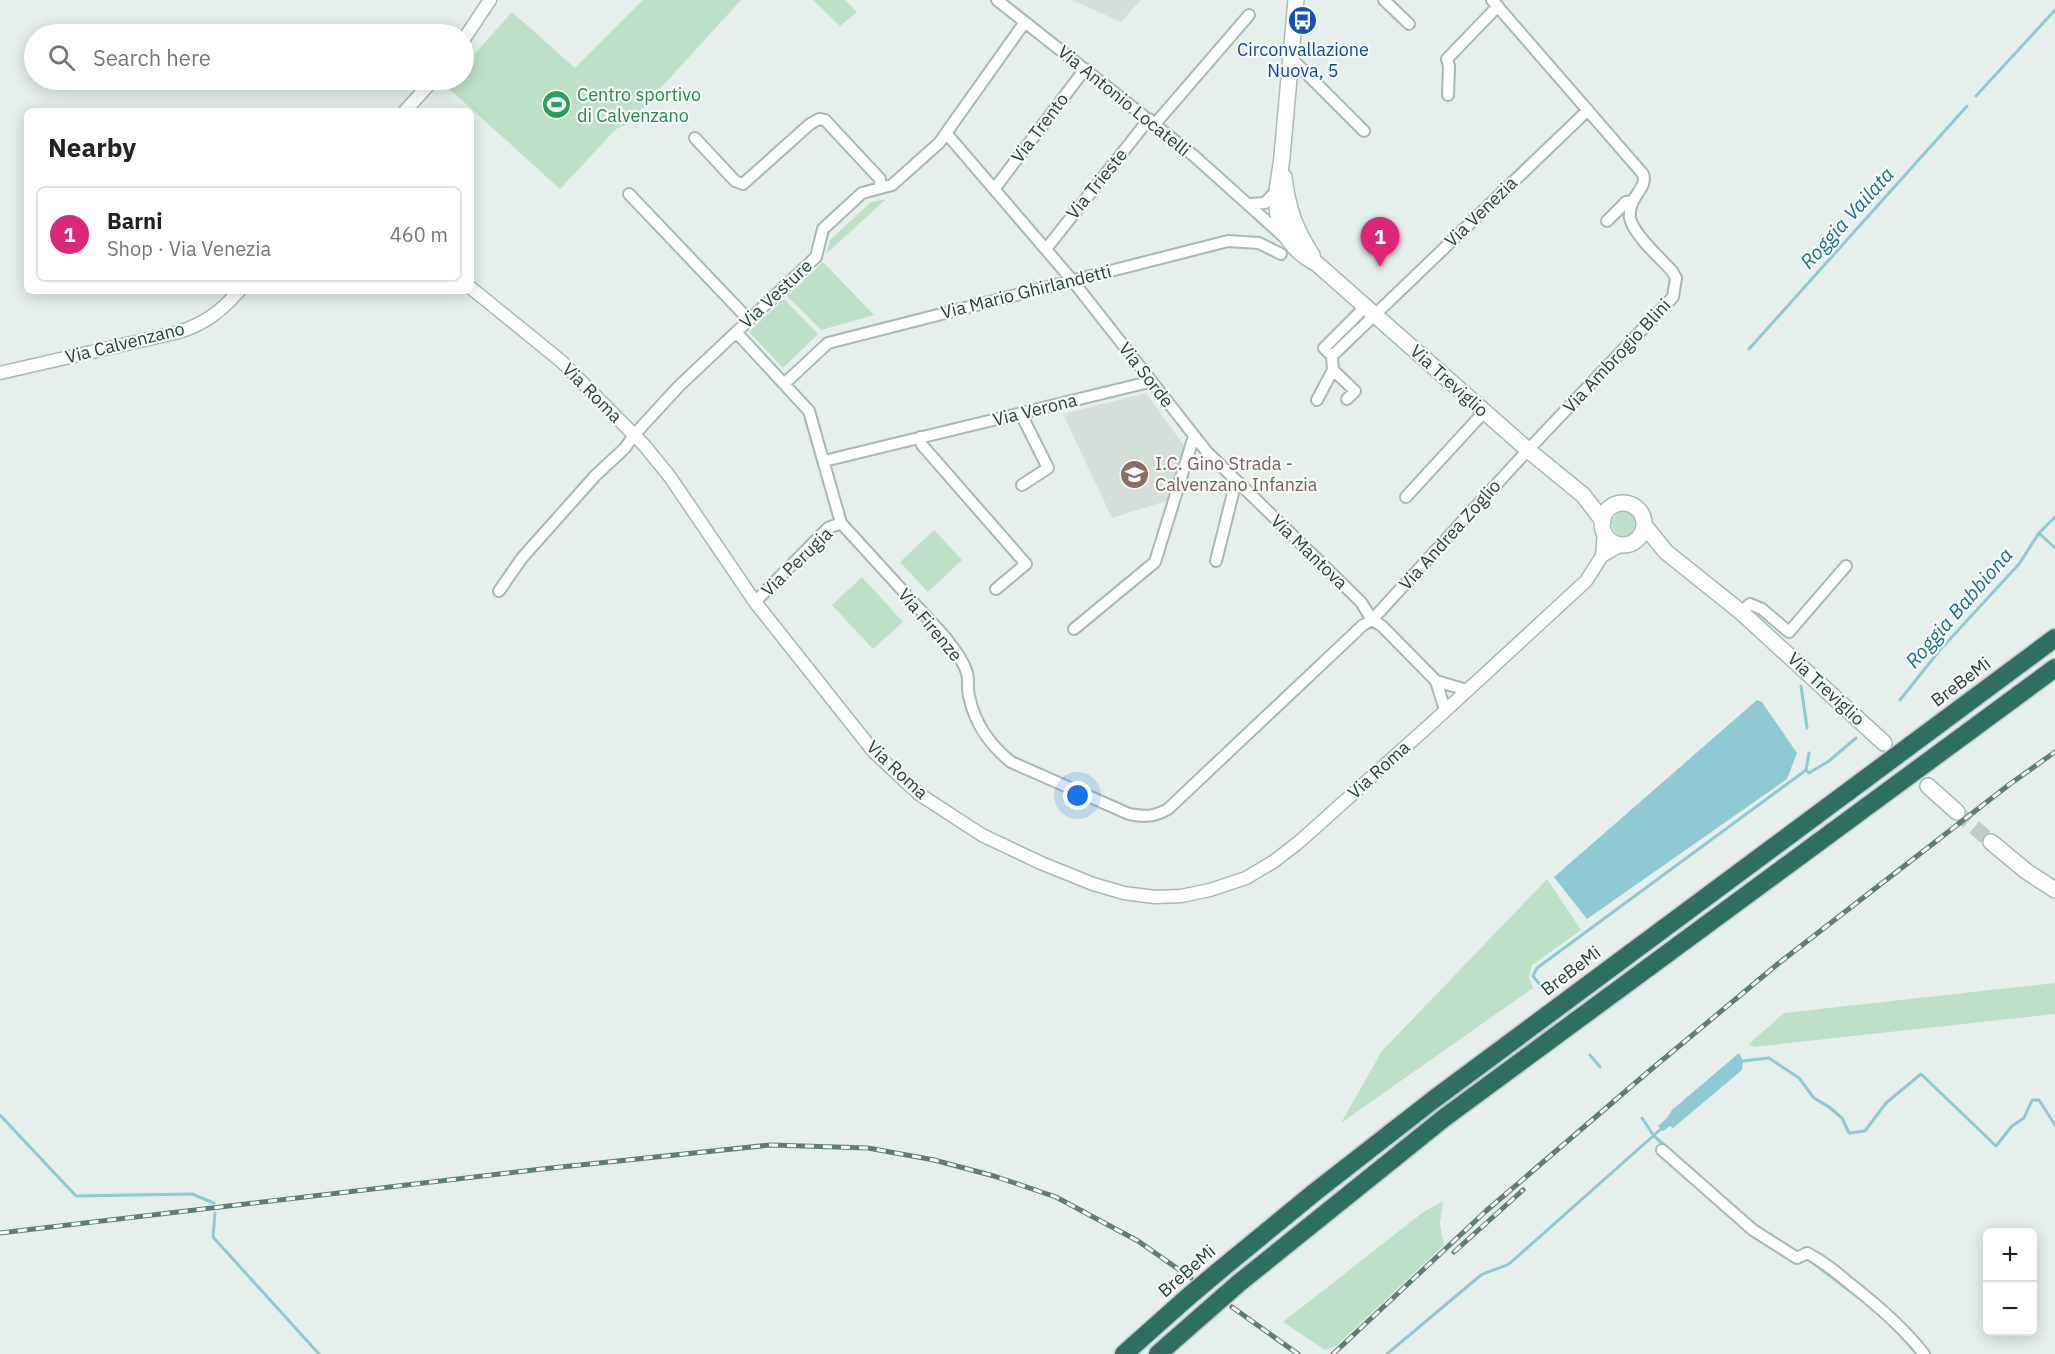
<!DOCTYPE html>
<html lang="en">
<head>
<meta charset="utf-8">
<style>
  :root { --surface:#fff; --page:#f2f2f2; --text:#222; --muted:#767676; --line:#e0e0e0; --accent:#db2777 }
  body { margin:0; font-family:"IBM Plex Sans",sans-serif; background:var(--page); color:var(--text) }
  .controls { position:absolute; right:18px; bottom:18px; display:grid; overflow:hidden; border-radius:9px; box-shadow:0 3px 15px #0003 }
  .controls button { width:54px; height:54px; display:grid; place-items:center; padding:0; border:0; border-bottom:2px solid var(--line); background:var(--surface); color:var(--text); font:30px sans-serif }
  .you { position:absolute; left:1078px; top:796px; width:21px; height:21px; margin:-15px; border:4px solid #fff; border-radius:50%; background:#1a73e8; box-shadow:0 0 0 9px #1a73e833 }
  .badge { display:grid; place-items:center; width:39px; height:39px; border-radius:50%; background:var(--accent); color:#fff; font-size:20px; font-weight:700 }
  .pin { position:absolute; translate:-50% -50px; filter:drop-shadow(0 2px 3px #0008) }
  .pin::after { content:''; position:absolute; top:32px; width:21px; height:18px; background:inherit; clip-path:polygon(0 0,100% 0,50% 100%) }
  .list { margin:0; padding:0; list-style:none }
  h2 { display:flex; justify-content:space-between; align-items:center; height:78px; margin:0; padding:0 24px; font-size:26px }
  h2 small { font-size:20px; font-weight:400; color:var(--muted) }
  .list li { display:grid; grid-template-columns:39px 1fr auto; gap:18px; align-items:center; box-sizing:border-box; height:96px; margin:0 12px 12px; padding:0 12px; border:2px solid var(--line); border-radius:9px }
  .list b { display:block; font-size:22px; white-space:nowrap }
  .list p { margin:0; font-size:20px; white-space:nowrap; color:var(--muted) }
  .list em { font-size:20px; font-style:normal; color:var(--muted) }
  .icon { flex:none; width:33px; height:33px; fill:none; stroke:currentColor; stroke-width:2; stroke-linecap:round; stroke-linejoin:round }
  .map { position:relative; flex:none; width:2055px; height:1354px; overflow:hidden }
  .search { position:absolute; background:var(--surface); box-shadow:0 3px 15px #0003; left:24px; top:24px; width:450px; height:66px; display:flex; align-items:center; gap:15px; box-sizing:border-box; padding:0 21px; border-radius:33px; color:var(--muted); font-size:22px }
  .panel { position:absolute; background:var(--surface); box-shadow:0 3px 15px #0003; left:24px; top:108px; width:450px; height:186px; border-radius:9px }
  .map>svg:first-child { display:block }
  .built { fill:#d4dfda }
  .green { fill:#bfe0c8 }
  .water { fill:#8ec9d4 }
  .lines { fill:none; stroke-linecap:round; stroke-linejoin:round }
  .stream { stroke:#8ec9d4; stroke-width:3 }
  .secondary-tunnel { stroke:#bfccc8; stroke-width:15; stroke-dasharray:15 8; stroke-linecap:butt }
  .minor-casing { stroke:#a8b8b2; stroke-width:14 }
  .tertiary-casing { stroke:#a8b8b2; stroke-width:15 }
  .secondary-casing { stroke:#a4bbb3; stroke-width:18 }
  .motorway-casing { stroke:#c2cac8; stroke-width:21 }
  .minor { stroke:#fff; stroke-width:10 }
  .tertiary { stroke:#fff; stroke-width:12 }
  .secondary { stroke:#fff; stroke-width:15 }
  .motorway { stroke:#2f6f62; stroke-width:18 }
  .rail-casing { stroke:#5f7d75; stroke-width:5 }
  .rail { stroke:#f7fbf9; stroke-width:3; stroke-dasharray:9; stroke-linecap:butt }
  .motorway-bridge-casing { stroke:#c2cac8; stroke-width:21; stroke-linecap:butt }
  .motorway-bridge { stroke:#2f6f62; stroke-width:18 }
  .labels { text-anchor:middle; stroke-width:4.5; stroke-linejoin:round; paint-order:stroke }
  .transit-label { font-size:18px; fill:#164399; stroke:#f7fbf9 }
  .leisure-label { font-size:18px; fill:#27864d; stroke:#f7fbf9; text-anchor:start }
  .street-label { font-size:18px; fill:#24423a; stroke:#f7fbf9 }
  .education-label { font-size:18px; fill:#785e54; stroke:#f7fbf9; text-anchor:start }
  .water-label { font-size:20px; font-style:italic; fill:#1c6f80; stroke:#f7fbf9 }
</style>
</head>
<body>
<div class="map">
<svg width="2055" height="1354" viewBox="0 0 2055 1354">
  <rect width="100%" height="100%" fill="#e6efeb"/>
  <path class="built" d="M 1072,0 L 1141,0 L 1121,22 Z
    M 1146,393 L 1185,447 L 1169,500 L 1112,518 L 1063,414 Z"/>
  <path class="green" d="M 643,0 L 741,0 L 628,124 L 616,129 L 560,189 L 446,86 L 452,80 L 464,80 L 464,66 L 512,12 L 575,68 Z
    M 813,0 L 845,0 L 857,12 L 840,26 Z
    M 886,199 L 826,254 L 830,240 L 871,202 Z
    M 823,262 L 874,315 L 821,330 L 787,296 Z
    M 784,299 L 818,334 L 783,368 L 749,332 Z
    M1612 524a12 12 0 1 1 24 0a12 12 0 1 1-24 0Z
    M 934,530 L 962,560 L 928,592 L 900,562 Z
    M 862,577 L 903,622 L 873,649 L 832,605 Z
    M 1547,879 L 1581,930 L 1532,965 L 1529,978 L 1533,988 L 1341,1123 L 1382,1051 Z
    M 2055,983 L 2055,1014 L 1754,1047 L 1749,1044 L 1784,1013 Z
    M 1443,1201 L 1440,1224 L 1444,1245 L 1336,1346 L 1325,1350 L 1283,1322 L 1422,1213 Z"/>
  <path class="water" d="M 1757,700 L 1762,702 L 1797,753 L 1787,779 L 1587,919 L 1554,877 Z
    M 1739,1053 L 1743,1061 L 1742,1070 L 1673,1128 L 1670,1126 L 1663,1131 L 1658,1126 L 1667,1118 L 1672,1110 Z"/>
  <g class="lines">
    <path class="stream" d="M 1976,96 L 2055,10
      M 1749,349 L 1967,106
      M 2039,533 L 2055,548
      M 1801,686 L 1807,728
      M 1900,700 L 1939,651 L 2019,564 L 2039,533 L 2055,517
      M 1806,770 L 1809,773 L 1829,761 L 1856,738
      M 1541,986 L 1533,976 L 1537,968 L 1806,770 L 1809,753
      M 1590,1055 L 1600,1067
      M 1743,1061 L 1769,1058 L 1799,1078 L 1814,1098 L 1829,1107 L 1842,1118 L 1849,1133 L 1865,1131 L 1886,1103 L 1921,1074 L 1996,1146 L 2012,1126 L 2024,1118 L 2032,1100 L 2039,1100 L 2055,1125
      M 0,1115 L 76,1196 L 192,1194 L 214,1203
      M 1642,1118 L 1654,1136 L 1755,1225 L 1800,1254
      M 215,1213 L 213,1237 L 319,1354
      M 1805,1257 L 1862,1300
      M 1900,1335 L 1917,1354
      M 1387,1354 L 1481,1275 C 1490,1270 1499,1269 1509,1264 L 1661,1129"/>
    <path class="secondary-tunnel" d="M 1890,750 L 1928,786
      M 1957,812 L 1991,842"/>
    <defs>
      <path id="minor" d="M 997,0 L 1193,155 L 1283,236
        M 1384,0 L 1409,24
        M 1291,58 L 1364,131
        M 1448,95 L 1449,66 L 1447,59 L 1498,6
        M 1155,124 L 1249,15
        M 946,133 L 1072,280 L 1207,452 L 1361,602 L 1372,620 L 1382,626 L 1436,681 L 1445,710
        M 695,138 L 735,181 L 743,184 L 810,124 L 819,119 L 825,120 L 880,179 L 880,188
        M 995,188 L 1085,69
        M 629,194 L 749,320
        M 1250,204 L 1265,203 L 1276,191
        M 1607,221 L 1626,202 L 1633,201
        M 1046,249 L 1149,119
        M 1365,307 L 1324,348 L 1332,356 L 1588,110
        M 736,332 L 809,411 L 841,523 L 945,637 C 953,648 963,659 967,673 C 969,680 967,689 969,696 C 975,724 989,744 1011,762 L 1129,814 C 1145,817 1154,817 1168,809 L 1363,625 L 1372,620 L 1528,450 L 1673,297 L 1676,278 L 1672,271 C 1661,259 1633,234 1630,218 C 1629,210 1632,202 1636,196 C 1641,188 1646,182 1643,174 L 1492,0
        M 1332,356 L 1333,370 L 1355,391 L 1347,399
        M 784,384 L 828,343 L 1228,241 L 1259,243 L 1281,254
        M 1317,400 L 1333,370
        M 1021,414 L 1048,468 L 1022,485
        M 920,437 L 922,445 L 1026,564 L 996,589
        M 824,461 L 1145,383 L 1150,380
        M 1406,497 L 1484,412
        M 1216,561 L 1236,481
        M 499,591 L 522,558 L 595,476 L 625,448 L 634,435 L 679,386 L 816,257 L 823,229 L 862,193 L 892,185 L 939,143 L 1025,22
        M 755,602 L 828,528 L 841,523
        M 1741,612 L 1750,604 L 1762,609 L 1789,632 L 1846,566
        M 1074,629 L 1155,562 L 1194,436
        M 1436,681 L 1467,690
        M 1662,1150 L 1753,1230 L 1797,1258 L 1807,1253 C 1823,1261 1836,1272 1849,1283 C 1876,1304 1903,1327 1924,1354"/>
      <path id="tertiary" d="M 464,39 L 490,0
        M 405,111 L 433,80
        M 471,288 L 561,361 L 644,445 L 670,477 L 755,602 L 874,752 L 919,794 L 982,835 L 1041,863 L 1093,884 L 1124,893 L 1155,897 L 1181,896 L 1210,890 L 1246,878 L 1273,862 L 1299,842 L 1433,722 L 1586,581 L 1602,556 L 1604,532
        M 0,373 L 179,332 C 206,323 220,312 239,291
        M 1602,556 L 1621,545"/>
      <path id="secondary" d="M 1296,0 C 1291,52 1287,104 1282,156 C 1280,178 1273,197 1279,219 C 1284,238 1299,255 1316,263 L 1528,450 L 1583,495 L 1603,521
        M 1284,177 C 1288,209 1295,229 1312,255
        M1602 524a21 21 0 1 1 42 0a21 21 0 1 1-42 0Z
        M 1644,525 L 1666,552 L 1741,612 L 1884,743
        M 1928,786 L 1957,812
        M 1991,842 L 2026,871 L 2055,890"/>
      <path id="motorway" d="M 1220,1270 L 1315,1192 L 1433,1100 L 2055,638
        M 1239,1283 L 1444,1118 L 2055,668
        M 1124,1354 L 1188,1297
        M 1158,1354 L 1207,1311"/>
    </defs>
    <use href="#minor" class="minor-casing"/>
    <use href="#tertiary" class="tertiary-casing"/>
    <use href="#secondary" class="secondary-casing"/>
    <use href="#motorway" class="motorway-casing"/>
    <use href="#minor" class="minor"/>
    <use href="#tertiary" class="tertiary"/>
    <use href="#secondary" class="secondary"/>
    <use href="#motorway" class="motorway"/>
    <defs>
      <path id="rail" d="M 0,1233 L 542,1169 L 770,1145 L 868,1148 L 934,1160 L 994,1176 L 1056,1197 L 1138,1241 L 1191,1278
        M 1454,1252 L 1523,1190
        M 1232,1307 L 1298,1354
        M 1333,1354 L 1486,1211 L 1648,1072 L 1779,963 L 2010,784 L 2055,752"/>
    </defs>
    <use href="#rail" class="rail-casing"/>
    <use href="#rail" class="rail"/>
    <defs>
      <path id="motorway-bridge" d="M 1188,1297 L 1220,1270
        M 1207,1311 L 1239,1283"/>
    </defs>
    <use href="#motorway-bridge" class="motorway-bridge-casing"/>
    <use href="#motorway-bridge" class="motorway-bridge"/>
  </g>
  <defs>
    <symbol id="bus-disc" viewBox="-11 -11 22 22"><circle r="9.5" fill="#1a4fb4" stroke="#f7fbf9"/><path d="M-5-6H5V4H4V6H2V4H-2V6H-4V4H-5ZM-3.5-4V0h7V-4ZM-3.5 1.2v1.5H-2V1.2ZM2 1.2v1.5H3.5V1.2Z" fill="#fff"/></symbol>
    <symbol id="stadium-disc" viewBox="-11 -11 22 22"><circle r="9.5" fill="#2e9e5b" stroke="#f7fbf9"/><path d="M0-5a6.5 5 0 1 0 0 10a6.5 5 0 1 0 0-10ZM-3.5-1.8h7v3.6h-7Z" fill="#fff"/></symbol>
    <symbol id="school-disc" viewBox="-11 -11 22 22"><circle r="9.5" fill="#8d6e63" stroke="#f7fbf9"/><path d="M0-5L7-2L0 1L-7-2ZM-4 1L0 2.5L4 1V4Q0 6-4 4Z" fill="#fff"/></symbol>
  </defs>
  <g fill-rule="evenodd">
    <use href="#bus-disc" x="1286" y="4" width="33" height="33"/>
    <use href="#stadium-disc" x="540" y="88" width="33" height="33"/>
    <use href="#school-disc" x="1118" y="458" width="33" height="33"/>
  </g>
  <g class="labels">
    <g class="transit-label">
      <text x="1303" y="56">Circonvallazione<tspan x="1303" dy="21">Nuova, 5</tspan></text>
    </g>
    <g class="leisure-label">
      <text x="577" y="101">Centro sportivo<tspan x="577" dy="21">di Calvenzano</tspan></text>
    </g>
    <g class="street-label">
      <text transform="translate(1124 101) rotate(39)" y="6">Via Antonio Locatelli</text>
      <text transform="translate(1040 128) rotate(-53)" y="6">Via Trento</text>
      <text transform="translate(1097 184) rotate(-51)" y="6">Via Trieste</text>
      <text transform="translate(1481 212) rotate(-44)" y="6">Via Venezia</text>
      <text transform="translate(1026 292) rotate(-14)" y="6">Via Mario Ghirlandetti</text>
      <text transform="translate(776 294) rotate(-43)" y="6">Via Vesture</text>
      <text transform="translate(125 343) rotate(-14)" y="6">Via Calvenzano</text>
      <text transform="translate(1617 356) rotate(-47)" y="6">Via Ambrogio Blini</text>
      <text transform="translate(1146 375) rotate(52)" y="6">Via Sorde</text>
      <text transform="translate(1449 381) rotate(42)" y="6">Via Treviglio</text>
      <text transform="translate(592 393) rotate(45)" y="6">Via Roma</text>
      <text transform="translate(1035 410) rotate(-14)" y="6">Via Verona</text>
      <text transform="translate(1450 535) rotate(-48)" y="6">Via Andrea Zoglio</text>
      <text transform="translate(1309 552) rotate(44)" y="6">Via Mantova</text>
      <text transform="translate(797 562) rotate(-44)" y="6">Via Perugia</text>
      <text transform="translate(930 625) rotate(50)" y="6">Via Firenze</text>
      <text transform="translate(1961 682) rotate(-37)" y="6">BreBeMi</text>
      <text transform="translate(1826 689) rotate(43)" y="6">Via Treviglio</text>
      <text transform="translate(897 770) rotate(43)" y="6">Via Roma</text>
      <text transform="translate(1379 770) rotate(-42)" y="6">Via Roma</text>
      <text transform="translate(1571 971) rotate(-37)" y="6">BreBeMi</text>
      <text transform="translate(1187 1271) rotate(-41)" y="6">BreBeMi</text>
    </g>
    <g class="education-label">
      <text x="1155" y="470">I.C. Gino Strada -<tspan x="1155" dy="21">Calvenzano Infanzia</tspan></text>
    </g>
    <g class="water-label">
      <text transform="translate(1847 218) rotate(-48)" y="7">Roggia Vailata</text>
      <text transform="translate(1959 608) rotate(-49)" y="7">Roggia Babbiona</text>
    </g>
  </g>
</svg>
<div class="controls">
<button>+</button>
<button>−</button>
</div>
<div class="you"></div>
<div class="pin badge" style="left:1380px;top:267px">1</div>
<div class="search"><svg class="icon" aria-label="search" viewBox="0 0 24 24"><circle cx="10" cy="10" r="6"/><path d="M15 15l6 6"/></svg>Search here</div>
<section class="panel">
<h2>Nearby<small></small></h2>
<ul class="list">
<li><span class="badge">1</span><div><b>Barni</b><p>Shop · Via Venezia</p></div><em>460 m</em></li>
</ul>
</section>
</div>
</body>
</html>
